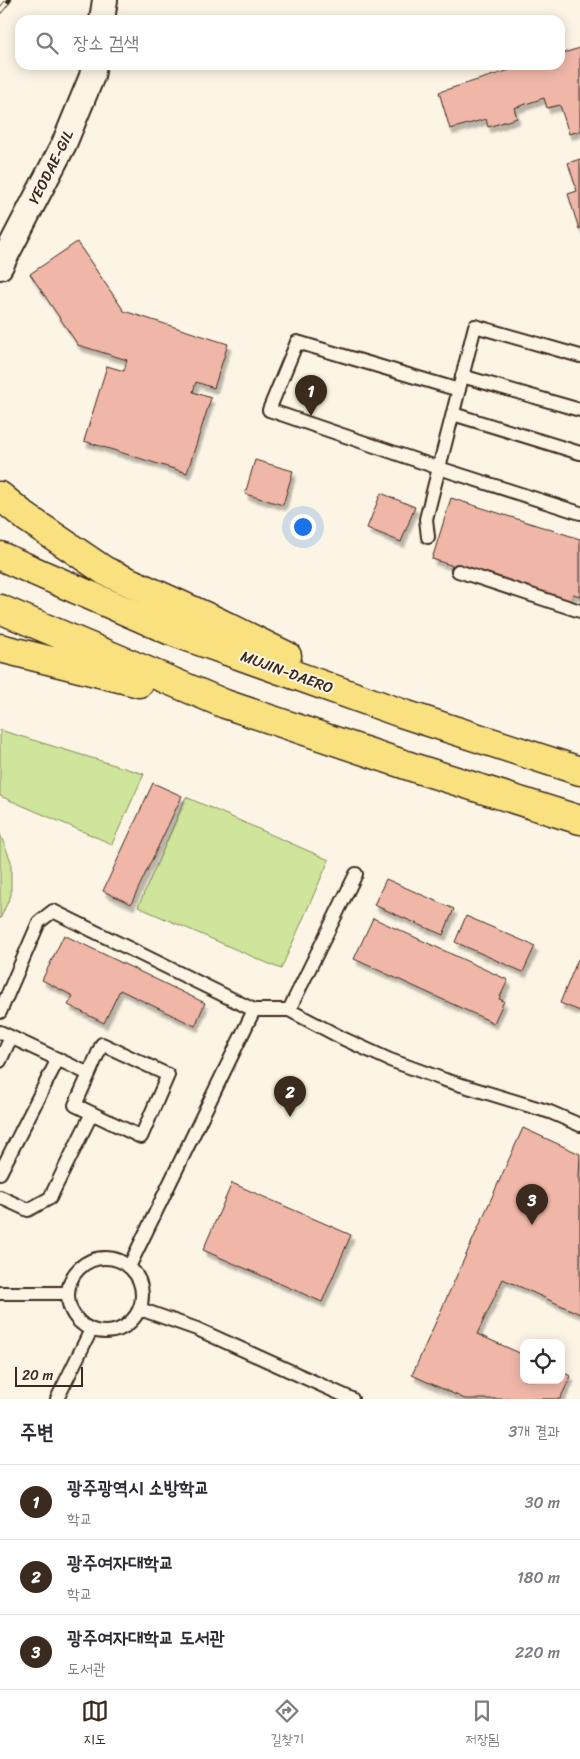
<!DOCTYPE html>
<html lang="ko">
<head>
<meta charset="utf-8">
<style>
  :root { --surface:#fff; --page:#f2f2f3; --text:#2b2b33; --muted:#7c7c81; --line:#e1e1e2; --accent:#3b2a1e }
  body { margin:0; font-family:Sriracha,"Poor Story",sans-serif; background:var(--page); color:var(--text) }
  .controls { position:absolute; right:15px; bottom:15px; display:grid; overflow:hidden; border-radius:10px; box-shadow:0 2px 12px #0003 }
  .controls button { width:45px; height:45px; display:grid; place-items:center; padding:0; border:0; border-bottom:1px solid var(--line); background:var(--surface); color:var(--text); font:25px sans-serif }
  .scale { position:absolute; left:15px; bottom:12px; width:68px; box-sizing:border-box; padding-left:5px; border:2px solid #3b2a1e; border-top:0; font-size:14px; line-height:18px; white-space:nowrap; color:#3b2a1e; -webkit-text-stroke:4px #fcf5e5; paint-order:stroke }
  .you { position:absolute; left:302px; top:526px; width:18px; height:18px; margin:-12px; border:4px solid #fff; border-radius:50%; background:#1a73e8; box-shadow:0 0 0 8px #1a73e833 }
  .badge { display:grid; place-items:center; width:32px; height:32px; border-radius:50%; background:var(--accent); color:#fff; font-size:16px; font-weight:700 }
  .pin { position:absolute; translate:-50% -41px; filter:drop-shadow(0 1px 2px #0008) }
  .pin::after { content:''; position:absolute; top:26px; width:18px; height:15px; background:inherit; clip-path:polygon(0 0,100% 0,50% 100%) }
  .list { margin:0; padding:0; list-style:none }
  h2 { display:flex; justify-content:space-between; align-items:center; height:65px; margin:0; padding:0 20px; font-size:21px }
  h2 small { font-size:16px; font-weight:400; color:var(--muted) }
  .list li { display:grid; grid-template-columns:32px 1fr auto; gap:15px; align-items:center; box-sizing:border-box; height:75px; padding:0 20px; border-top:1px solid var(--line) }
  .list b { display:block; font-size:19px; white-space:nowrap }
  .list p { margin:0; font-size:16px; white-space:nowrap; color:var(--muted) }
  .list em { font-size:16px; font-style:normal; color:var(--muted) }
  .icon { flex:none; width:28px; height:28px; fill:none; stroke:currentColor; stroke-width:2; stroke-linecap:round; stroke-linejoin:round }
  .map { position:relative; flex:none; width:580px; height:1399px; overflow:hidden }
  .search { position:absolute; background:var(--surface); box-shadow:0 2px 12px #0003; left:15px; right:15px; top:15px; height:55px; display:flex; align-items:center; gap:12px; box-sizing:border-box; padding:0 18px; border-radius:15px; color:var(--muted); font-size:19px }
  .sheet { height:290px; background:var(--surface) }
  nav { display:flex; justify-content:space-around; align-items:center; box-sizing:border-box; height:70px; border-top:1px solid var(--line); background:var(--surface); font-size:14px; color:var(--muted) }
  nav a { display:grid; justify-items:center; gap:2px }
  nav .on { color:var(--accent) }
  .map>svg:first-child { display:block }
  .green { fill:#cfe59b; stroke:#85885c }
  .building { fill:#f0b7a8; stroke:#3b2a1e; filter:url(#shadow) }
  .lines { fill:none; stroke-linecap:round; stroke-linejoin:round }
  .lane-casing { stroke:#3b2a1e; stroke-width:16 }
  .street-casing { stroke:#3b2a1e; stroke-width:28 }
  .highway-casing { stroke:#3b2a1e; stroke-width:31 }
  .lane { stroke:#fcf5e5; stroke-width:12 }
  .street { stroke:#fcf5e5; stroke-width:24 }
  .highway { stroke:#fae180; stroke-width:28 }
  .rail-casing { stroke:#3b2a1e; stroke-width:5.5 }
  .rail { stroke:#fcf5e5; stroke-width:4; stroke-dasharray:11; stroke-linecap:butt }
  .labels { text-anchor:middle; stroke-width:4; stroke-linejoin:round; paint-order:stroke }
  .street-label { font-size:15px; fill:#3b2a1e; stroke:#fcf5e5 }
</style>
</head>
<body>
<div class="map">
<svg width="580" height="1399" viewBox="0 0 580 1399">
  <defs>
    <filter id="shadow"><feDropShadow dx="3" dy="5.5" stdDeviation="1" flood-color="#0004"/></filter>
  </defs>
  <rect width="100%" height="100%" fill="#fcf5e5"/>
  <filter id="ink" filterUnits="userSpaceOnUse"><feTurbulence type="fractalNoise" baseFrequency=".02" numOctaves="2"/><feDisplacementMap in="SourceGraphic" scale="10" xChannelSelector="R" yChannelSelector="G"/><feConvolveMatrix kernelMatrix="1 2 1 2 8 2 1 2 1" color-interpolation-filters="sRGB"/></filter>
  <g filter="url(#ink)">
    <path class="green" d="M 0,730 L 144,774 L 112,844 L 0,796 Z
      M 186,797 L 329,860 L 281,969 L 138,907 Z
      M 0,834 L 11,861 L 11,895 L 0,919 Z"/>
    <path class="building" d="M 580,48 L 580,131 L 569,134 L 560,105 L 547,108 L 544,98 L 514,108 L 517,118 L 488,127 L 486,119 L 450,129 L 439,92 L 526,65 L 560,65 L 560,54 Z
      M 580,159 L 580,229 L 579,229 L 568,194 L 577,191 L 568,163 Z
      M 77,242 L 124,311 L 228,344 L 214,388 L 196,382 L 193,392 L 211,398 L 187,473 L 84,441 L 107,366 L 124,371 L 127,360 L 78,345 L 30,274 Z
      M 255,460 L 293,471 L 283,505 L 245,494 Z
      M 381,493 L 415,507 L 401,542 L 367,528 Z
      M 451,498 L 580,539 L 580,596 L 573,594 L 570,604 L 432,559 Z
      M 153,783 L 182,796 L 131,904 L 103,891 Z
      M 386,879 L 454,909 L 443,935 L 374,905 Z
      M 466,916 L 535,946 L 523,972 L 455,942 Z
      M 373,918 L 508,980 L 499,999 L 504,1001 L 494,1023 L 354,959 Z
      M 64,935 L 205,1003 L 195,1026 L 120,990 L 104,1023 L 68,1005 L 73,996 L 42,980 Z
      M 578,959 L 580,959 L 580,1011 L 560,1003 Z
      M 523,1128 L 580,1154 L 579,1178 L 580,1179 L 580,1314 L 503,1279 L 477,1334 L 524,1355 L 524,1380 L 561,1380 L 561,1372 L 571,1376 L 560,1399 L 465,1399 L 412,1375 Z
      M 232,1183 L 351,1235 L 322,1302 L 203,1250 Z"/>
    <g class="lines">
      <defs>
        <path id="lane" d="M 462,376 L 580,410
          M 459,390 L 297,342 L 269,410 L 439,468 L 580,513
          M 453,414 L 580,453
          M 428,537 L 426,519 L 475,326 L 580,356
          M 458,571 L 580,611
          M 289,1010 L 356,874
          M 0,1012 L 39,922 L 53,911 L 254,1010 L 289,1010 L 344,1039 L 390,1060 L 445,1080 L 550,1112 L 580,1125
          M 0,1032 L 89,1074 L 75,1105 L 141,1137 L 168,1075 L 102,1044 L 89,1074
          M 0,1061 L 11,1037
          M 0,1173 L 58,1059
          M 0,1197 L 28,1210 L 50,1198 L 92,1113
          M68 1295a37 37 0 1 1 74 0a37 37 0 1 1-74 0Z
          M 129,1267 L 254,1010
          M 0,1293 L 68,1293
          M 140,1309 L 197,1329 L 352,1399
          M 57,1399 L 91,1330"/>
        <path id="street" d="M 102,20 L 105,0
          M 0,267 L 64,144 L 92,76 L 94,65"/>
        <path id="highway" d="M 0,496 L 27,518 L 105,571 L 218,622 L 287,656
          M 0,556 L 171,631 L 401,713 L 580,771
          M 0,609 L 225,704 L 418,769 L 580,820
          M 0,648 L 139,683"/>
      </defs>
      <use href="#lane" class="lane-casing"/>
      <use href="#street" class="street-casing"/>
      <use href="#highway" class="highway-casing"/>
      <use href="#lane" class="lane"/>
      <use href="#street" class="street"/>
      <use href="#highway" class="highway"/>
      <defs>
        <path id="rail" d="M 0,11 L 9,0"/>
      </defs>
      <use href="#rail" class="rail-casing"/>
      <use href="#rail" class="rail"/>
    </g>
  </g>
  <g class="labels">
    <g class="street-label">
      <text transform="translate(51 167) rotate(-63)" y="5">YEODAE-GIL</text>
      <text transform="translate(287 672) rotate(20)" y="5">MUJIN-DAERO</text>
    </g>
  </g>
</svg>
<div class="controls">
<button><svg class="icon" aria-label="locate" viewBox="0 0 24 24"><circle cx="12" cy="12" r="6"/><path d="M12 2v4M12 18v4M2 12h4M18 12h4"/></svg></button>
</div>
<div class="scale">20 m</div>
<div class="you"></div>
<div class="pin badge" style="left:311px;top:416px">1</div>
<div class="pin badge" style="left:290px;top:1117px">2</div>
<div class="pin badge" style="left:532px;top:1225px">3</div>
<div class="search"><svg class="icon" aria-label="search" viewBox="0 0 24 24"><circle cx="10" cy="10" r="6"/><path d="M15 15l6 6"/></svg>장소 검색</div>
</div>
<section class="sheet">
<h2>주변<small>3개 결과</small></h2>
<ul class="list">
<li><span class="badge">1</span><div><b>광주광역시 소방학교</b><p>학교</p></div><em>30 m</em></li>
<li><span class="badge">2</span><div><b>광주여자대학교</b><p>학교</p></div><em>180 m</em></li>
<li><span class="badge">3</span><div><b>광주여자대학교 도서관</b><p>도서관</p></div><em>220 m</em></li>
</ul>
</section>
<nav>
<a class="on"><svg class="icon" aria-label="map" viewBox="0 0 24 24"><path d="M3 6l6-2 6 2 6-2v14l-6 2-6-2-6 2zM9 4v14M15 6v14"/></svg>지도</a>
<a><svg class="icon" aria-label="directions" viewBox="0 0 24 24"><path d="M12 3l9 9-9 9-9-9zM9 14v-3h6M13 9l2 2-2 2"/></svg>길찾기</a>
<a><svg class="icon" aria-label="saved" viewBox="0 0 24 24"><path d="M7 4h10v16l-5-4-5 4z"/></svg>저장됨</a>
</nav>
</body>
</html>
